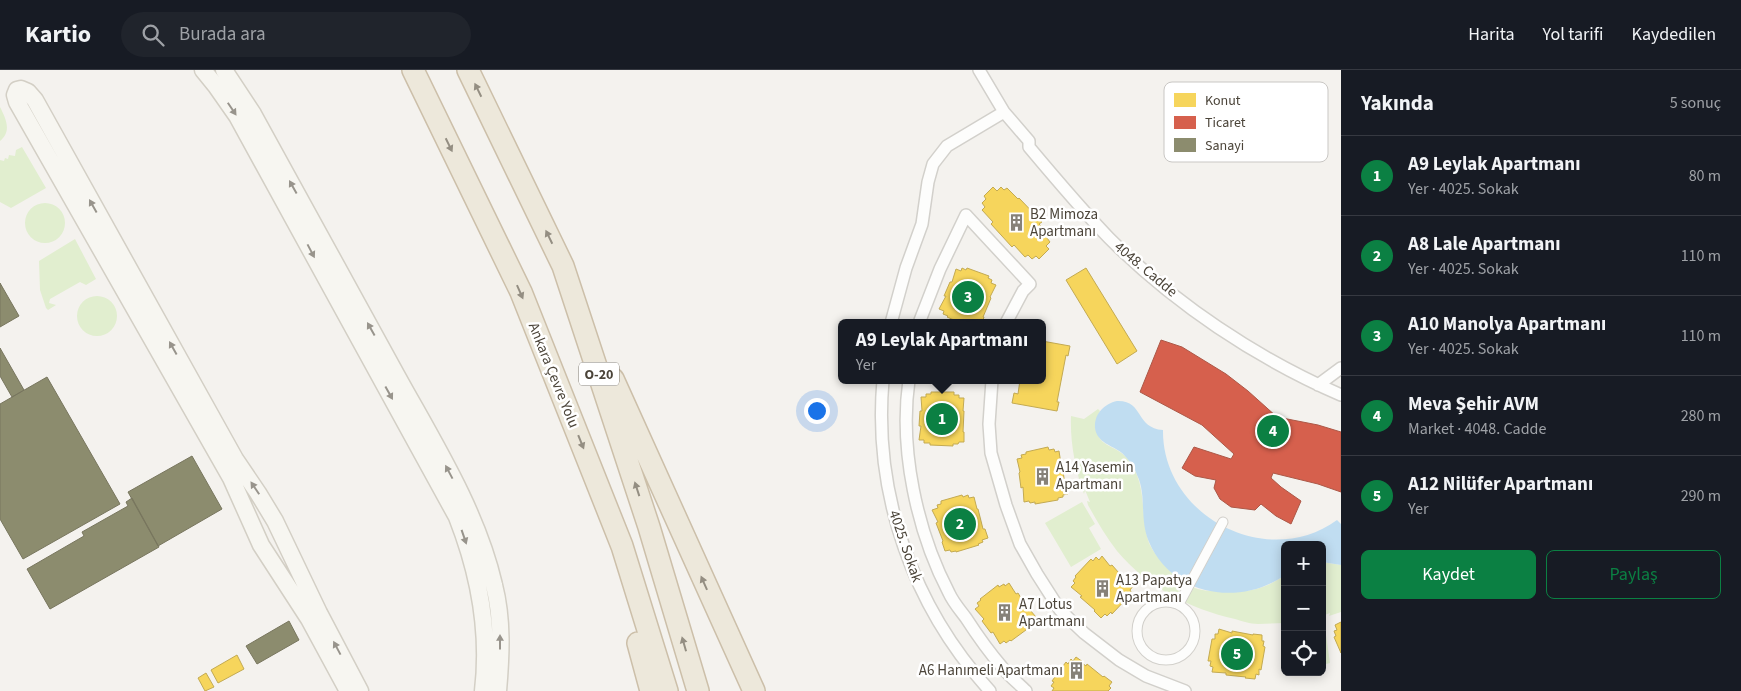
<!DOCTYPE html>
<html lang="tr">
<head>
<meta charset="utf-8">
<style>
  :root { --surface:#171b24; --page:#20242c; --text:#f1f3f6; --muted:#9ea1a6; --line:#363941; --accent:#0b8043 }
  body { margin:0; font-family:"Source Sans 3",sans-serif; background:var(--page); color:var(--text) }
  .controls { position:absolute; right:15px; bottom:15px; display:grid; overflow:hidden; border-radius:8px; box-shadow:0 2px 12px #0003 }
  .controls button { width:45px; height:45px; display:grid; place-items:center; padding:0; border:0; border-bottom:1px solid var(--line); background:var(--surface); color:var(--text); font:25px sans-serif }
  .you { position:absolute; left:816px; top:340px; width:18px; height:18px; margin:-12px; border:4px solid #fff; border-radius:50%; background:#1a73e8; box-shadow:0 0 0 8px #1a73e833 }
  .badge { display:grid; place-items:center; width:32px; height:32px; border-radius:50%; background:var(--accent); color:#fff; font-size:16px; font-weight:700 }
  .pin { position:absolute; translate:-50% -50%; border:2px solid #fff; box-shadow:0 1px 5px #0006 }
  .popup { position:absolute; left:838px; top:249px; width:208px; height:65px; box-sizing:border-box; display:grid; place-content:center; border-radius:8px; background:var(--surface); filter:drop-shadow(0 1px 4px #0005); font-size:16px; white-space:nowrap; color:var(--muted) }
  .popup b { font-size:19px; color:var(--text) }
  .popup::after { content:''; position:absolute; left:50%; top:100%; margin-left:-10px; border:10px solid transparent; border-top-color:var(--surface) }
  .list { margin:0; padding:0; list-style:none }
  h2 { display:flex; justify-content:space-between; align-items:center; height:65px; margin:0; padding:0 20px; font-size:21px }
  h2 small { font-size:16px; font-weight:400; color:var(--muted) }
  .list li { display:grid; grid-template-columns:32px 1fr auto; gap:15px; align-items:center; box-sizing:border-box; height:80px; padding:0 20px; border-top:1px solid var(--line) }
  .list b { display:block; font-size:19px; white-space:nowrap }
  .list p { margin:0; font-size:16px; white-space:nowrap; color:var(--muted) }
  .list em { font-size:16px; font-style:normal; color:var(--muted) }
  .actions { display:flex; gap:10px; padding:15px 20px }
  .actions a { flex:1; padding:11px 0; border:1px solid var(--accent); border-radius:8px; text-align:center; font-size:18px; color:var(--accent) }
  .actions .main { background:var(--accent); color:#fff }
  .icon { flex:none; width:28px; height:28px; fill:none; stroke:currentColor; stroke-width:2; stroke-linecap:round; stroke-linejoin:round }
  .map { position:relative; flex:none; width:1341px; height:621px; overflow:hidden }
  header { display:flex; align-items:center; gap:30px; box-sizing:border-box; height:70px; padding:0 25px; background:var(--surface); border-bottom:1px solid var(--line) }
  header strong { font-size:24px }
  nav { display:flex; gap:28px; margin-inline-start:auto; font-size:18px }
  .search { width:350px; height:45px; background:var(--page); display:flex; align-items:center; gap:12px; box-sizing:border-box; padding:0 18px; border-radius:28px; color:var(--muted); font-size:19px }
  main { display:flex }
  aside { flex:1; background:var(--surface) }
  .map>svg:first-child { display:block }
  .green { fill:#e1eecf }
  .water { fill:#c0ddf1 }
  .homes { fill:#f6d55c; stroke:#c3aa52 }
  .shops { fill:#d6604d; stroke:#ac5847 }
  .industry { fill:#8c8c6e; stroke:#78765e }
  .lines { fill:none; stroke-linecap:round; stroke-linejoin:round }
  .pedestrian-casing { stroke:#d2d0cb; stroke-width:11 }
  .minor-casing { stroke:#d2d0cb; stroke-width:14 }
  .secondary-casing { stroke:#d3cfc5; stroke-width:19 }
  .motorway-casing { stroke:#ccbfa9; stroke-width:24 }
  .pedestrian { stroke:#fdfdfc; stroke-width:9 }
  .minor { stroke:#fdfdfc; stroke-width:11 }
  .secondary { stroke:#f7f6f1; stroke-width:16 }
  .motorway { stroke:#ede8db; stroke-width:21 }
  .oneway { fill:#948e82 }
  .oneway2 { fill:#98948c }
  .labels { text-anchor:middle; stroke-width:5; stroke-linejoin:round; paint-order:stroke }
  .shield { fill:#fff; stroke:#817c74; stroke-width:1 }
  .shield-label { font-size:14px; font-weight:bold; fill:#4b4439 }
  .poi-label { font-size:15px; fill:#4b4439; stroke:#fff; text-anchor:start }
  .street-label { font-size:15px; fill:#4b4439; stroke:#fff }
  .key { fill:#fff; stroke:#c9c7c4; stroke-width:1 }
  .key-label { font-size:14px; fill:#4b4439 }
</style>
</head>
<body>
<header>
<strong>Kartio</strong>
<div class="search"><svg class="icon" aria-label="search" viewBox="0 0 24 24"><circle cx="10" cy="10" r="6"/><path d="M15 15l6 6"/></svg>Burada ara</div>
<nav><a>Harita</a><a>Yol tarifi</a><a>Kaydedilen</a></nav>
</header>
<main>
<div class="map">
<svg width="1341" height="621" viewBox="0 0 1341 621">
  <rect width="100%" height="100%" fill="#f4f2ee"/>
  <path class="green" d="M 0,37 C 6,49 12,61 0,71 Z
    M 22,77 L 46,118 L 11,138 L 0,132 L 0,90 L 4,91 L 5,88 L 8,89 L 9,85 L 15,86 L 16,80 Z
    M25 153a20 20 0 1 1 40 0a20 20 0 1 1-40 0Z
    M 75,169 L 96,209 L 86,215 L 80,212 L 50,229 L 49,233 L 56,235 L 48,240 L 46,238 L 40,220 L 39,191 Z
    M77 246a20 20 0 1 1 40 0a20 20 0 1 1-40 0Z
    M 1098,339 L 1100,341 C 1095,351 1094,364 1103,372 C 1108,376 1114,378 1120,382 C 1126,386 1131,392 1134,399 C 1146,420 1141,449 1149,473 C 1153,482 1160,490 1167,497 C 1174,504 1183,511 1191,516 C 1199,521 1211,521 1220,521 C 1248,522 1262,521 1285,505 L 1285,553 C 1276,553 1267,554 1258,554 C 1250,554 1242,551 1235,549 C 1190,539 1147,517 1117,481 C 1106,467 1097,451 1088,435 L 1087,431 L 1090,432 L 1085,420 L 1084,424 C 1075,399 1070,372 1071,346 L 1084,349 Z
    M 1082,432 L 1095,454 L 1089,458 L 1101,479 L 1071,497 L 1045,453 Z
    M 1322,492 L 1341,495 L 1341,542 L 1329,546 L 1330,543 L 1322,546 Z
    M 1325,558 L 1330,593 L 1322,595 L 1322,559 Z"/>
  <path class="water" d="M 1117,331 C 1144,330 1135,358 1163,360 C 1162,446 1267,501 1337,450 L 1341,454 L 1341,495 L 1322,492 L 1322,475 L 1285,475 L 1285,505 C 1240,537 1172,526 1149,472 C 1139,449 1147,425 1137,405 C 1134,396 1128,389 1122,383 C 1112,375 1097,373 1095,358 C 1094,344 1104,334 1117,331 Z"/>
  <path class="homes" d="M 993,117 L 997,121 L 1001,117 L 1004,120 L 1007,118 L 1018,129 L 1019,128 L 1042,152 L 1039,154 L 1050,165 L 1047,168 L 1050,172 L 1046,176 L 1049,179 L 1039,189 L 1036,186 L 1032,189 L 1028,185 L 1025,187 L 1014,175 L 1012,177 L 991,154 L 993,152 L 982,140 L 985,137 L 982,133 L 986,129 L 984,126 Z
    M 962,198 L 966,200 L 967,198 L 989,206 L 988,208 L 992,210 L 991,213 L 996,215 L 990,227 L 991,228 L 983,247 L 984,247 L 982,253 L 961,253 L 947,247 L 948,246 L 943,244 L 944,241 L 939,239 L 946,226 L 944,226 L 950,212 L 952,212 L 956,199 L 961,201 Z
    M 1086,198 L 1137,281 L 1117,294 L 1066,210 Z
    M 1042,271 L 1070,276 L 1068,286 L 1066,285 L 1057,332 L 1059,332 L 1057,341 L 1012,333 L 1014,323 L 1018,324 L 1020,310 L 1042,310 Z
    M 931,322 L 954,322 L 954,325 L 959,325 L 959,328 L 964,328 L 963,341 L 964,341 L 963,362 L 964,362 L 964,372 L 959,372 L 958,374 L 953,374 L 953,376 L 930,375 L 930,373 L 924,373 L 924,370 L 919,370 L 921,356 L 919,356 L 920,341 L 922,341 L 921,327 L 926,327 L 926,324 L 931,324 Z
    M 1048,377 L 1049,380 L 1054,379 L 1055,382 L 1059,381 L 1061,394 L 1062,394 L 1065,415 L 1066,414 L 1068,424 L 1063,425 L 1063,427 L 1058,428 L 1058,430 L 1035,434 L 1035,432 L 1030,433 L 1029,431 L 1024,432 L 1023,417 L 1021,418 L 1019,403 L 1020,402 L 1017,389 L 1022,388 L 1021,385 L 1026,384 L 1026,382 Z
    M 962,425 L 963,427 L 968,425 L 969,428 L 974,427 L 977,439 L 978,439 L 983,459 L 985,459 L 988,468 L 982,470 L 983,472 L 978,474 L 979,475 L 956,482 L 956,481 L 951,482 L 950,480 L 945,481 L 942,472 L 943,471 L 936,453 L 938,452 L 932,440 L 938,438 L 937,435 L 941,434 L 941,431 Z
    M 1102,486 L 1110,496 L 1112,495 L 1126,511 L 1127,510 L 1133,516 L 1130,520 L 1131,522 L 1127,526 L 1128,527 L 1112,544 L 1111,542 L 1107,546 L 1105,544 L 1101,548 L 1094,541 L 1095,540 L 1080,527 L 1082,526 L 1071,517 L 1075,513 L 1073,511 L 1076,507 L 1075,506 L 1091,489 L 1093,491 L 1096,487 L 1099,490 Z
    M 1009,513 L 1016,524 L 1018,523 L 1029,541 L 1030,540 L 1036,547 L 1032,551 L 1033,553 L 1029,556 L 1030,557 L 1011,571 L 1010,570 L 1006,573 L 1004,571 L 1000,574 L 993,562 L 991,563 L 982,551 L 984,549 L 975,539 L 979,536 L 977,533 L 981,530 L 980,529 L 998,515 L 999,517 L 1004,514 L 1005,516 Z
    M 1341,552 L 1341,583 L 1334,567 L 1336,566 L 1334,561 L 1337,560 L 1335,555 Z
    M 1219,559 L 1232,563 L 1232,561 L 1253,565 L 1253,564 L 1262,565 L 1262,571 L 1264,571 L 1263,576 L 1265,577 L 1261,600 L 1259,599 L 1259,605 L 1256,604 L 1255,609 L 1245,608 L 1246,607 L 1226,605 L 1226,603 L 1212,602 L 1213,597 L 1210,596 L 1211,591 L 1208,591 L 1212,569 L 1215,569 L 1215,564 L 1218,564 Z
    M 237,585 L 244,599 L 218,613 L 211,600 Z
    M 1076,587 L 1083,592 L 1082,593 L 1086,596 L 1087,594 L 1103,607 L 1104,606 L 1112,612 L 1109,616 L 1111,618 L 1108,621 L 1052,621 L 1054,618 L 1051,616 L 1054,612 L 1052,611 L 1066,592 L 1068,594 L 1071,589 L 1073,591 Z
    M 206,603 L 214,617 L 205,621 L 198,608 Z"/>
  <path class="shops" d="M 1161,270 L 1182,277 L 1226,304 L 1248,321 L 1277,347 L 1318,355 L 1341,362 L 1341,422 L 1318,414 L 1273,403 L 1271,408 L 1281,417 L 1301,431 L 1291,454 L 1276,446 L 1261,434 L 1255,440 L 1231,437 L 1220,429 L 1214,418 L 1216,410 L 1195,406 L 1182,398 L 1194,377 L 1231,389 L 1234,384 L 1202,355 L 1140,322 Z"/>
  <path class="industry" d="M 0,213 L 19,246 L 0,257 Z
    M 0,278 L 24,320 L 12,327 L 0,306 Z
    M 47,307 L 120,434 L 23,489 L 0,449 L 0,334 Z
    M 192,386 L 222,439 L 158,476 L 128,422 Z
    M 132,428 L 159,477 L 50,539 L 27,499 L 84,466 L 82,462 L 128,436 L 126,432 Z
    M 289,551 L 299,570 L 257,594 L 246,576 Z"/>
  <g class="lines">
    <defs>
      <path id="pedestrian" d="M1137 561a29 29 0 1 1 58 0a29 29 0 1 1-58 0Z
        M 1179,534 L 1223,452"/>
      <path id="minor" d="M 979,0 L 1004,42 L 1029,71 L 1029,77 C 1055,108 1081,139 1109,168 C 1175,234 1256,288 1341,325
        M 891,253 L 906,198 L 922,154 L 928,112 L 933,94 L 947,76 L 1004,42
        M 919,253 L 940,199 L 966,145 L 1030,214 L 1023,221 L 1006,253
        M 883,310 C 873,424 913,537 990,621
        M 909,310 C 899,379 917,462 949,523 C 953,532 960,540 966,548 C 977,565 989,582 1002,597 C 1009,606 1018,613 1026,621
        M 992,310 L 989,354 L 991,383 L 1006,435 L 1020,474 L 1037,504 L 1060,540 L 1084,563 L 1119,590 L 1146,606 L 1185,621
        M 1318,315 L 1341,298"/>
      <path id="secondary" d="M 203,0 L 216,16 L 237,46 L 457,447 C 479,503 490,562 483,621
        M 224,0 L 253,44 C 301,131 349,219 397,306 C 434,373 477,441 494,515 C 503,550 501,586 498,621
        M 348,621 L 309,549 L 261,475 L 231,408 L 17,32 L 15,25 L 17,20 L 21,19 L 28,22 L 35,30 L 235,389 L 258,423 L 275,451 L 319,543 L 360,621"/>
      <path id="motorway" d="M 413,0 L 521,222 L 622,476 L 667,621
        M 468,0 L 563,196 L 649,457 L 698,621
        M 613,309 L 754,621
        M 638,573 L 651,621"/>
    </defs>
    <use href="#pedestrian" class="pedestrian-casing"/>
    <use href="#minor" class="minor-casing"/>
    <use href="#secondary" class="secondary-casing"/>
    <use href="#motorway" class="motorway-casing"/>
    <use href="#pedestrian" class="pedestrian"/>
    <use href="#minor" class="minor"/>
    <use href="#secondary" class="secondary"/>
    <use href="#motorway" class="motorway"/>
  </g>
  <defs><path id="oneway-solid" d="M-6-.8H1V-3.2L6.5 0L1 3.2V.8H-6Z" transform="scale(1.25)"/></defs>
  <g class="oneway">
    <use href="#oneway-solid" transform="translate(478 20) rotate(-116)"/>
    <use href="#oneway-solid" transform="translate(449 75) rotate(64)"/>
    <use href="#oneway-solid" transform="translate(549 167) rotate(-116)"/>
    <use href="#oneway-solid" transform="translate(520 222) rotate(66)"/>
    <use href="#oneway-solid" transform="translate(581 372) rotate(68)"/>
    <use href="#oneway-solid" transform="translate(637 419) rotate(-108)"/>
    <use href="#oneway-solid" transform="translate(704 513) rotate(-114)"/>
    <use href="#oneway-solid" transform="translate(684 574) rotate(-106)"/>
  </g>
  <g class="oneway2">
    <use href="#oneway-solid" transform="translate(232 39) rotate(56)"/>
    <use href="#oneway-solid" transform="translate(293 117) rotate(-119)"/>
    <use href="#oneway-solid" transform="translate(93 136) rotate(-119)"/>
    <use href="#oneway-solid" transform="translate(311 181) rotate(62)"/>
    <use href="#oneway-solid" transform="translate(371 259) rotate(-119)"/>
    <use href="#oneway-solid" transform="translate(173 278) rotate(-119)"/>
    <use href="#oneway-solid" transform="translate(389 323) rotate(61)"/>
    <use href="#oneway-solid" transform="translate(449 402) rotate(-118)"/>
    <use href="#oneway-solid" transform="translate(255 418) rotate(-124)"/>
    <use href="#oneway-solid" transform="translate(464 467) rotate(71)"/>
    <use href="#oneway-solid" transform="translate(500 572) rotate(-90)"/>
    <use href="#oneway-solid" transform="translate(337 578) rotate(-118)"/>
  </g>
  <defs>
    <symbol id="building-bare" viewBox="-9 -9 18 18"><path d="M-4-6H4V6H1V3H-1V6H-4ZM-2.5-4.3h1.7v1.8h-1.7ZM.8-4.3h1.7v1.8H.8ZM-2.5-1h1.7V.8h-1.7ZM.8-1h1.7V.8H.8Z" fill="#868178" stroke="#fff" stroke-width="2.5" paint-order="stroke"/></symbol>
  </defs>
  <g fill-rule="evenodd">
    <use href="#building-bare" x="1004" y="140" width="25" height="25"/>
    <use href="#building-bare" x="1030" y="394" width="25" height="25"/>
    <use href="#building-bare" x="1090" y="506" width="25" height="25"/>
    <use href="#building-bare" x="992" y="530" width="25" height="25"/>
    <use href="#building-bare" x="1064" y="588" width="25" height="25"/>
  </g>
  <g class="labels">
    <rect class="shield" x="579" y="292.5" width="40" height="23" rx="4"/>
    <g class="shield-label">
      <text x="599" y="309">O-20</text>
    </g>
    <g class="poi-label">
      <text x="1030" y="149">B2 Mimoza<tspan x="1030" dy="17">Apartmanı</tspan></text>
      <text x="1056" y="402">A14 Yasemin<tspan x="1056" dy="17">Apartmanı</tspan></text>
      <text x="1116" y="515">A13 Papatya<tspan x="1116" dy="17">Apartmanı</tspan></text>
      <text x="1019" y="539">A7 Lotus<tspan x="1019" dy="17">Apartmanı</tspan></text>
      <text x="1063" y="605" text-anchor="end">A6 Hanımeli Apartmanı</text>
    </g>
    <g class="street-label">
      <text transform="translate(1146 199) rotate(40)" y="5">4048. Cadde</text>
      <text transform="translate(554 305) rotate(68)" y="5">Ankara Çevre Yolu</text>
      <text transform="translate(906 476) rotate(71)" y="5">4025. Sokak</text>
    </g>
  </g>
  <rect x="1164" y="12" width="164" height="80" rx="8" class="key"/>
  <rect x="1174" y="23" width="22" height="14" fill="#f6d55c"/>
  <rect x="1174" y="46" width="22" height="13" fill="#d6604d"/>
  <rect x="1174" y="68" width="22" height="14" fill="#8c8c6e"/>
  <g class="key-label">
    <text x="1205" y="35">Konut</text>
    <text x="1205" y="57">Ticaret</text>
    <text x="1205" y="80">Sanayi</text>
  </g>
</svg>
<div class="controls">
<button>+</button>
<button>−</button>
<button><svg class="icon" aria-label="locate" viewBox="0 0 24 24"><circle cx="12" cy="12" r="6"/><path d="M12 2v4M12 18v4M2 12h4M18 12h4"/></svg></button>
</div>
<div class="you"></div>
<div class="pin badge" style="left:942px;top:349px">1</div>
<div class="popup"><b>A9 Leylak Apartmanı</b>Yer</div>
<div class="pin badge" style="left:960px;top:454px">2</div>
<div class="pin badge" style="left:968px;top:227px">3</div>
<div class="pin badge" style="left:1273px;top:361px">4</div>
<div class="pin badge" style="left:1237px;top:584px">5</div>
</div>
<aside>
<h2>Yakında<small>5 sonuç</small></h2>
<ul class="list">
<li><span class="badge">1</span><div><b>A9 Leylak Apartmanı</b><p>Yer · 4025. Sokak</p></div><em>80 m</em></li>
<li><span class="badge">2</span><div><b>A8 Lale Apartmanı</b><p>Yer · 4025. Sokak</p></div><em>110 m</em></li>
<li><span class="badge">3</span><div><b>A10 Manolya Apartmanı</b><p>Yer · 4025. Sokak</p></div><em>110 m</em></li>
<li><span class="badge">4</span><div><b>Meva Şehir AVM</b><p>Market · 4048. Cadde</p></div><em>280 m</em></li>
<li><span class="badge">5</span><div><b>A12 Nilüfer Apartmanı</b><p>Yer</p></div><em>290 m</em></li>
</ul>
<div class="actions"><a class="main">Kaydet</a><a>Paylaş</a></div>
</aside>
</main>
</body>
</html>
